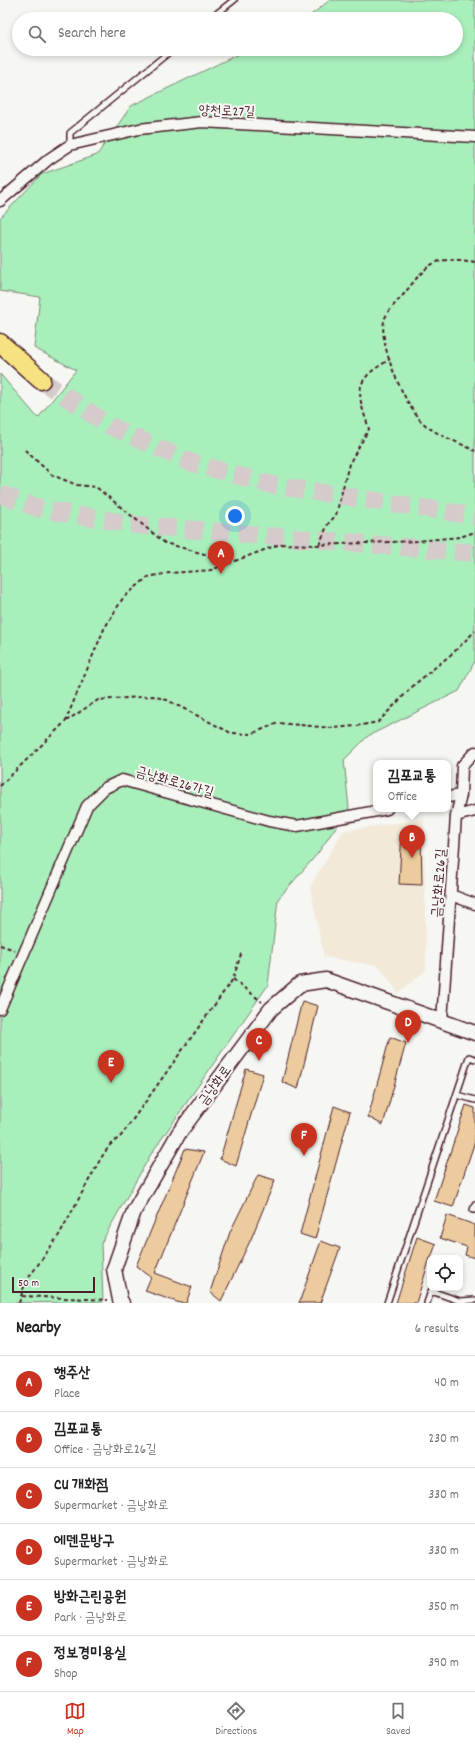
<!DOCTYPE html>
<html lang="en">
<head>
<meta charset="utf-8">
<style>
  :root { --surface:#fff; --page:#f2f2f2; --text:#202124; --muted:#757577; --line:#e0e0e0; --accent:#c8321e }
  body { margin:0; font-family:Dekko,"Poor Story",sans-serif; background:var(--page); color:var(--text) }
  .controls { position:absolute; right:12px; bottom:12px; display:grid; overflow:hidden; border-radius:8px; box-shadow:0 2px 6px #0003 }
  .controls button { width:36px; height:36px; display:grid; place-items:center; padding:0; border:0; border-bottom:1px solid var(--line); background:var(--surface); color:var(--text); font:20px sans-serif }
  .scale { position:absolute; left:12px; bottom:10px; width:83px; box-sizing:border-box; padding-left:4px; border:2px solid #4a1f2b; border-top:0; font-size:11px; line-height:14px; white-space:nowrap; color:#4a1f2b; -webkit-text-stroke:3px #f6f6f2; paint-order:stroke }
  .you { position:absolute; left:235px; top:516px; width:14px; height:14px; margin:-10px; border:3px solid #fff; border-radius:50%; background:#1a73e8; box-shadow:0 0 0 6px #1a73e833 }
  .badge { display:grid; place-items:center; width:26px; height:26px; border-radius:50%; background:var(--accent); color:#fff; font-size:13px; font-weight:700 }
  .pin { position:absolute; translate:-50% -33px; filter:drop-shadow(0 1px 2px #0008) }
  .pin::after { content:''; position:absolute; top:21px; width:14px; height:12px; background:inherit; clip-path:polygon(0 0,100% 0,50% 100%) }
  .popup { position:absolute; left:373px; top:760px; width:78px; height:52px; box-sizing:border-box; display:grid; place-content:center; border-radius:8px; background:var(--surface); filter:drop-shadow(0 1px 3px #0005); font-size:13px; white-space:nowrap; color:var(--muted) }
  .popup b { font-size:15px; color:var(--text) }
  .popup::after { content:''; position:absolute; left:50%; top:100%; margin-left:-8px; border:8px solid transparent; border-top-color:var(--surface) }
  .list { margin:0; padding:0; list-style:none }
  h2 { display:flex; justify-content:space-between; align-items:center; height:52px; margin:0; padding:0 16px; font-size:17px }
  h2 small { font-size:13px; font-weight:400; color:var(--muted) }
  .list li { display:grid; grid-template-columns:26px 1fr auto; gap:12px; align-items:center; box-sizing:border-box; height:56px; padding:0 16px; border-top:1px solid var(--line) }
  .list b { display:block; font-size:15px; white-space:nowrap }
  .list p { margin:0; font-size:13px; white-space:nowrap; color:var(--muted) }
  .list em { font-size:13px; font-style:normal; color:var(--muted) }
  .icon { flex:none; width:22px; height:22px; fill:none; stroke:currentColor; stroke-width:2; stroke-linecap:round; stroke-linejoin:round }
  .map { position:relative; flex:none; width:475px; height:1303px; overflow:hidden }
  .search { position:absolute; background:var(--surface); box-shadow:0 2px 6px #0003; left:12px; right:12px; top:12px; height:44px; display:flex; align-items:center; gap:10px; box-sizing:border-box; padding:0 14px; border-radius:22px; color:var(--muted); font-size:15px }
  .sheet { height:388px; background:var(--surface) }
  nav { display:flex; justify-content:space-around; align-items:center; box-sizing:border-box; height:56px; border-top:1px solid var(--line); background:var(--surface); font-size:11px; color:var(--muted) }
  nav a { display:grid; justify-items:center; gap:2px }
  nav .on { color:var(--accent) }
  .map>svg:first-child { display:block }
  .built { fill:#f3e9d9 }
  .green { fill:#a9efbc; stroke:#7a8774 }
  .building { fill:#eccc9e; stroke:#4a1f2b }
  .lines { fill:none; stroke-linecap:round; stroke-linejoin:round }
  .highway-tunnel { stroke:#d4cbca; stroke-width:18; stroke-dasharray:18 9; stroke-linecap:butt }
  .lane-casing { stroke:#4a1f2b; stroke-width:8 }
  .street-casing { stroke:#4a1f2b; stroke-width:13 }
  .secondary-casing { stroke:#4a1f2b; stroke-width:17 }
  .highway-casing { stroke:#4a1f2b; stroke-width:21 }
  .path { stroke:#4a1f2b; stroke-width:2; stroke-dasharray:4 3; stroke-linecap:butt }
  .lane { stroke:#f6f6f2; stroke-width:5 }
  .street { stroke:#f6f6f2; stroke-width:10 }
  .secondary { stroke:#f6f6f2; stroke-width:14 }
  .highway { stroke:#f6e281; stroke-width:18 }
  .labels { text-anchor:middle; stroke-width:4; stroke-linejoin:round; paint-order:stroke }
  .street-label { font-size:14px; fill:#4a1f2b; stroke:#f6f6f2 }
</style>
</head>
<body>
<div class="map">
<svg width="475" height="1303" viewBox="0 0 475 1303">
  <rect width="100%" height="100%" fill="#f6f6f2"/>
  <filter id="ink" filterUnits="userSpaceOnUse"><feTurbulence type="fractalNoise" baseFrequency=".025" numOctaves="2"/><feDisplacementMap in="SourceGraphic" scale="8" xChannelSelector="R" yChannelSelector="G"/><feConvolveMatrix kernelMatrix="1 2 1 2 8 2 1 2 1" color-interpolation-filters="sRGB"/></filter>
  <g filter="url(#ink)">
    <path class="built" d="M 424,819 L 426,970 L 398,993 L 379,966 L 324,957 L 310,887 L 343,831 Z"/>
    <path class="green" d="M 330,0 L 475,0 L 475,661 L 459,691 L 368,736 L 344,760 L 349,808 L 318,853 L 278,899 L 268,985 L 151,1154 L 101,1243 L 103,1302 L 0,1303 L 0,374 L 38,418 L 76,370 L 34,348 L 40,297 L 0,291 L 0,218 L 42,174 L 97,155 L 131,106 L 249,49 L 456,49 L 456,19 L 306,19 Z"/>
    <path class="building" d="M 402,830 L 421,834 L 422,885 L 399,884 Z
      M 302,1001 L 318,1006 L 298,1089 L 282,1082 Z
      M 390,1037 L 406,1043 L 383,1125 L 368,1117 Z
      M 246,1069 L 263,1074 L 236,1166 L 220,1159 Z
      M 466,1105 L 475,1108 L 475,1141 L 453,1207 L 434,1201 Z
      M 334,1106 L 350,1112 L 315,1239 L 300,1234 Z
      M 185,1149 L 204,1152 L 155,1273 L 192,1287 L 186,1303 L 180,1303 L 145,1291 L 151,1277 L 136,1266 Z
      M 258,1175 L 275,1180 L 251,1239 L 221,1301 L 210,1292 L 230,1232 Z
      M 447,1215 L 475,1225 L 475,1258 L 465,1255 L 467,1247 L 440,1238 Z
      M 417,1237 L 436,1244 L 431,1258 L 430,1258 L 416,1303 L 396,1303 Z
      M 321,1241 L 340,1248 L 320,1303 L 299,1303 Z"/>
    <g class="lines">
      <path class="highway-tunnel" d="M 41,380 L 110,426 L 189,462 L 272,485 L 475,516
        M 0,494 L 41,509 L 137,525 L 475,553"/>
      <defs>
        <path id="lane" d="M 210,19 L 234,0
          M 70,145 L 70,133 L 173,49
          M 457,1095 L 475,1100
          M 475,1204 L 473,1210 L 475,1210
          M 387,1303 L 469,1057 L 475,1059
          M 427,1303 L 431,1291 L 460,1301 L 475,1300"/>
        <path id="street" d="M 0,201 L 49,159 L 70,145 L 139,129 L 202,122 L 475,137
          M 448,797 L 461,795
          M 456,816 L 475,811
          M 451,895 L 475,904
          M 0,1009 L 87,806 L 105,788 L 122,780 L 269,821 L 297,826 L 387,809
          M 442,1021 L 456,816 L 461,795 L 462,766 L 475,752"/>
        <path id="secondary" d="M 122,1303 L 120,1300 L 114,1269 L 134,1211 L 179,1133 L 271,1009 L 300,984 L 326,980 L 475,1033"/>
        <path id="highway" d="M 0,343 L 41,380"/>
      </defs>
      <use href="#lane" class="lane-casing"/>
      <use href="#street" class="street-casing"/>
      <use href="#secondary" class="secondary-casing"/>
      <use href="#highway" class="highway-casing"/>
      <path class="path" d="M 475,262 C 434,255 428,263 404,294 C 398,301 389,309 385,318 C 376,341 404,402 420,420 C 434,435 457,441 475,451
        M 25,450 L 52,475 L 77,485 L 96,487 L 165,543 L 208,555 L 218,567
        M 319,545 L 328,524 L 336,515 L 349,464 L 369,429 C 364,412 353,390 367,376 C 373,369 383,364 390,359
        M 66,721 L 98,700 L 153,696 L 167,700 L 231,733 L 251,734 L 278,723 L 332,728 L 357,726 L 378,722 L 415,684 L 454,652 L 475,631
        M 0,786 L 65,722 L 104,629 L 123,598 L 148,577 L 169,573 L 211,570 L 280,544 L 315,545 L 417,541 L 460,537 L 475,532
        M 0,945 L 15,950
        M 233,979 L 262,1002
        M 22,1296 L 108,1300
        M 19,1303 L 25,1283 L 59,1235 L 101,1158 L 110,1145 L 121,1136 L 233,979 L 242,951"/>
      <use href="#lane" class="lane"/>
      <use href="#street" class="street"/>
      <use href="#secondary" class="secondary"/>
      <use href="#highway" class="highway"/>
    </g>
  </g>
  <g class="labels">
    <g class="street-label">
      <text transform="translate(227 110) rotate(2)" y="5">양천로27길</text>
      <text transform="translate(175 781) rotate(16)" y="5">금낭화로26가길</text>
      <text transform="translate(438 883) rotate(-86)" y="5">금낭화로26길</text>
      <text transform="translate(214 1085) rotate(-54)" y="5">금낭화로</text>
    </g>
  </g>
</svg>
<div class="controls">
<button><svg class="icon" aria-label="locate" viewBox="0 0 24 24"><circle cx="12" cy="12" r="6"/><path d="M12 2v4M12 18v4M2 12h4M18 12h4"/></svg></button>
</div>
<div class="scale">50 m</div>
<div class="you"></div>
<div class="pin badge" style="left:221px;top:574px">A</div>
<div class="pin badge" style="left:412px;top:858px">B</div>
<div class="popup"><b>김포교통</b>Office</div>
<div class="pin badge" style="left:259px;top:1061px">C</div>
<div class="pin badge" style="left:408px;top:1043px">D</div>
<div class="pin badge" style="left:111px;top:1083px">E</div>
<div class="pin badge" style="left:304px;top:1156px">F</div>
<div class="search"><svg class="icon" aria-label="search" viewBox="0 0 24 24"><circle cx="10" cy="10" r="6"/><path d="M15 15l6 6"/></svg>Search here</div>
</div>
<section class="sheet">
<h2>Nearby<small>6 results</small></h2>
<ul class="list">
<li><span class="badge">A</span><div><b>행주산</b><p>Place</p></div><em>40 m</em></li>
<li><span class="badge">B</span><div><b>김포교통</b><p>Office · 금낭화로26길</p></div><em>230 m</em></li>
<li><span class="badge">C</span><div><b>CU 개화점</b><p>Supermarket · 금낭화로</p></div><em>330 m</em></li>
<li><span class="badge">D</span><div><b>에덴문방구</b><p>Supermarket · 금낭화로</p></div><em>330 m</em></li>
<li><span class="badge">E</span><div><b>방화근린공원</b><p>Park · 금낭화로</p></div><em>350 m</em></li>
<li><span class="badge">F</span><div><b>정보경미용실</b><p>Shop</p></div><em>390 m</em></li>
</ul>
</section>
<nav>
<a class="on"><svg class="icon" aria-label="map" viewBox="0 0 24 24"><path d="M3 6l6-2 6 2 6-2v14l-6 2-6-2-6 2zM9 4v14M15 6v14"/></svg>Map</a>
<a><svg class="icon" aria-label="directions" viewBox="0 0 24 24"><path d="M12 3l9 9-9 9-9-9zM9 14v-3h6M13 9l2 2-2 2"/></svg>Directions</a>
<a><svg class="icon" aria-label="saved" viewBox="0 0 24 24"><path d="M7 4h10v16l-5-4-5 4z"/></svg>Saved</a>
</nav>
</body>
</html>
